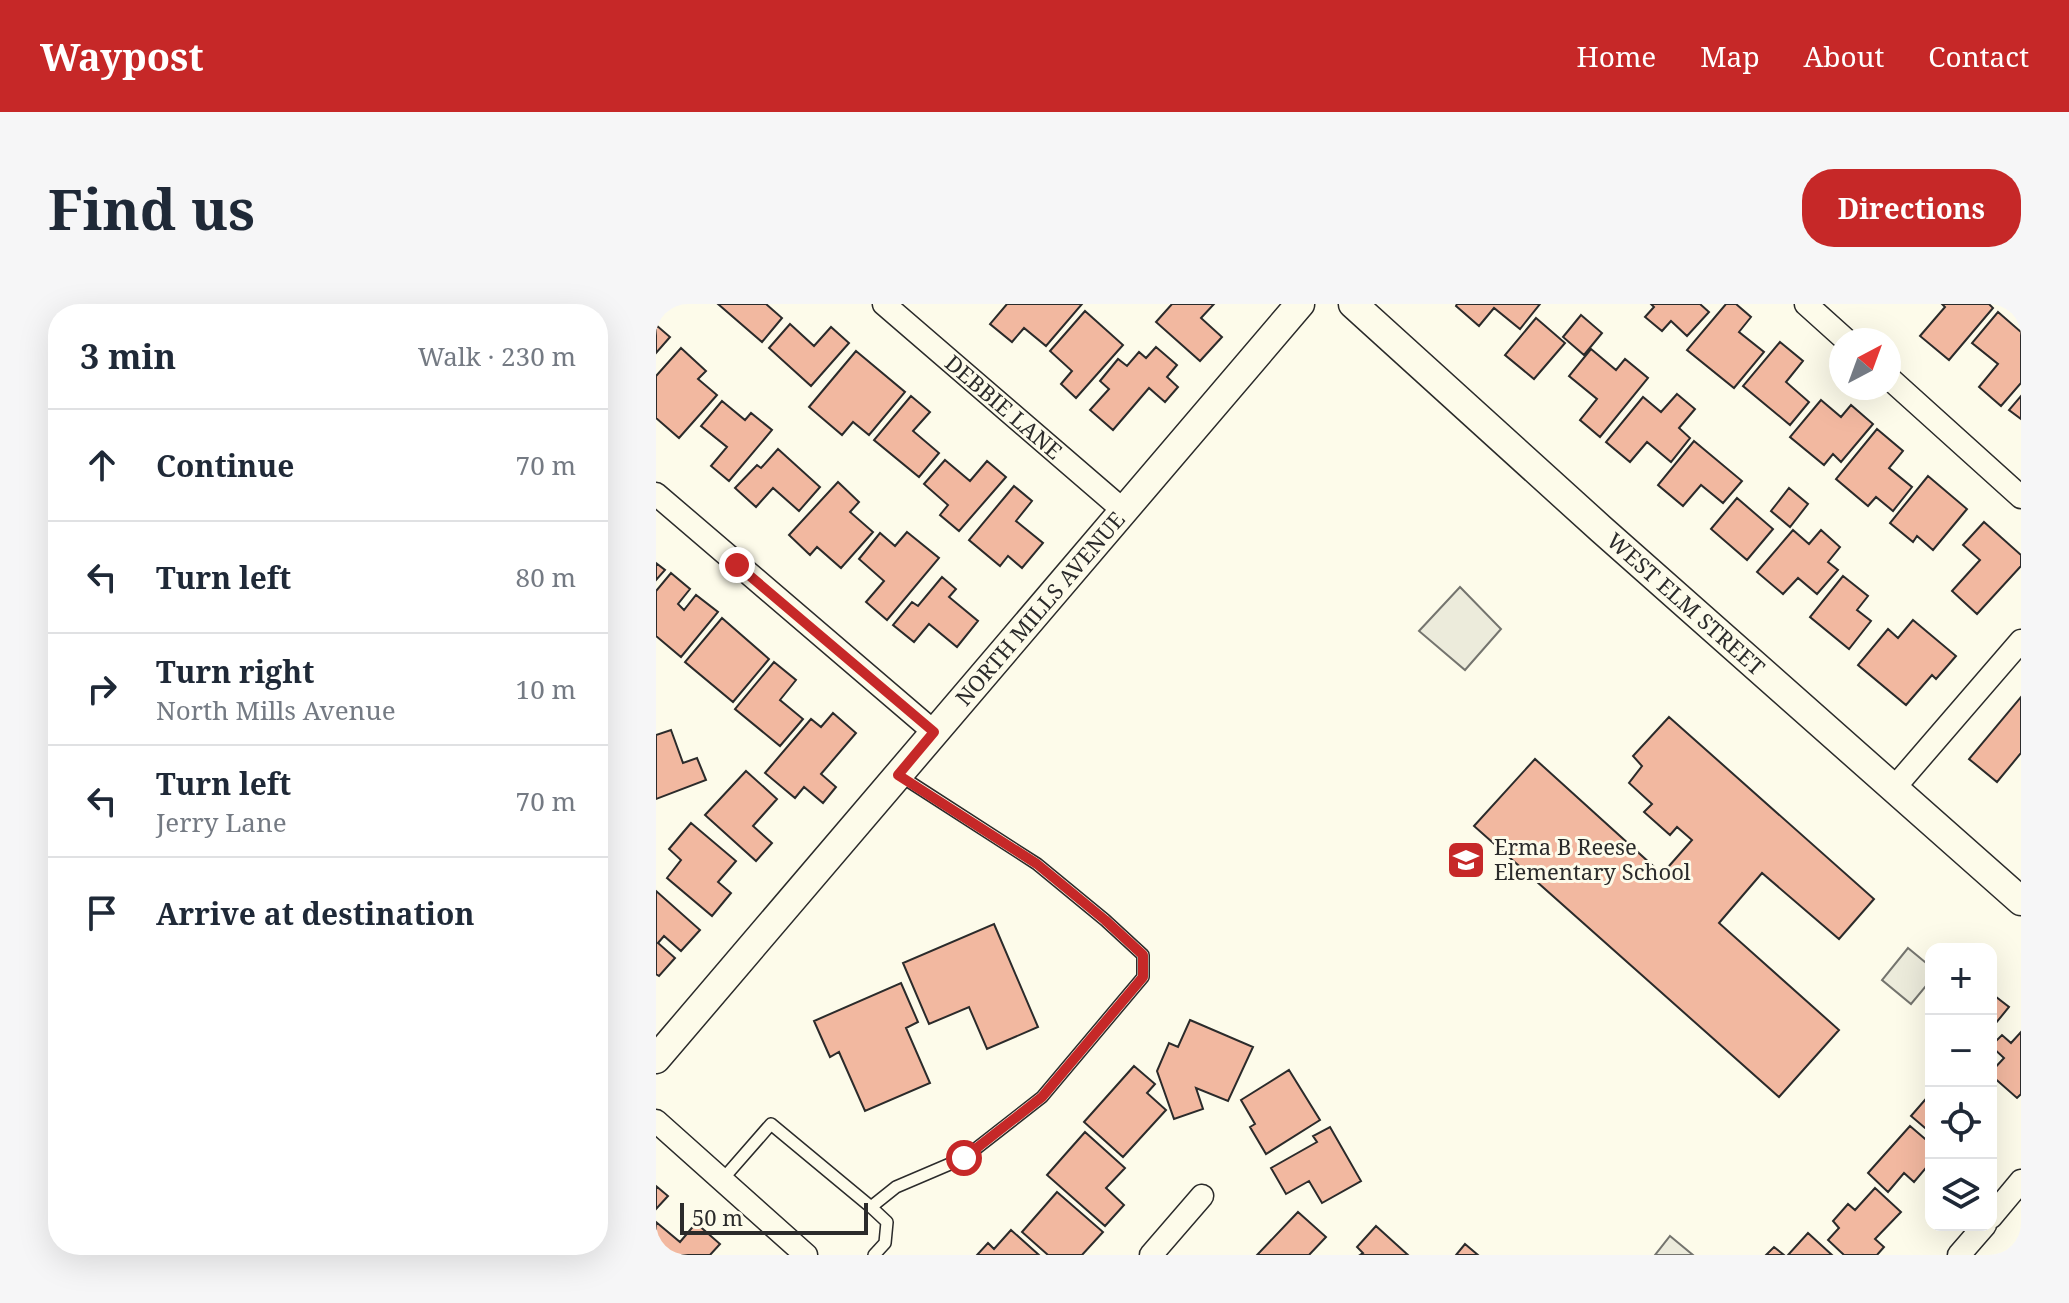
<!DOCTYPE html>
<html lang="en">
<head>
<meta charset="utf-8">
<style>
  :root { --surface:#fff; --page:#f6f6f7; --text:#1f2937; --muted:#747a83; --line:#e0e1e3; --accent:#c62828 }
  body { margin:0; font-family:"Noto Serif",serif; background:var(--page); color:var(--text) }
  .controls { position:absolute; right:24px; bottom:24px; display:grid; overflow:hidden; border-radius:16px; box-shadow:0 8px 32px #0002 }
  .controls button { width:72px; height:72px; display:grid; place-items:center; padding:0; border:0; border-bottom:2px solid var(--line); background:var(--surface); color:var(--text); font:40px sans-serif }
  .compass { position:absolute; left:1173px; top:24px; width:72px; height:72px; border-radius:50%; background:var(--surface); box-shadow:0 8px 32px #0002; rotate:41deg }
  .scale { position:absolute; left:24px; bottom:20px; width:188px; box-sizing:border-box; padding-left:8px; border:4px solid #2b2b2b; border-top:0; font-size:22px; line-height:28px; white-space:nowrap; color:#2b2b2b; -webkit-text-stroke:6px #fdfbea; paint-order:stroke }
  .stop { position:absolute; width:24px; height:24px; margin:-18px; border:6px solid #c62828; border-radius:50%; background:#fff }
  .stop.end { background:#c62828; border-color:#fff; box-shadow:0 2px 8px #0008 }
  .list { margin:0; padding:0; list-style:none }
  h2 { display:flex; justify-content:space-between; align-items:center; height:104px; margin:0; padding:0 32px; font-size:34px }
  h2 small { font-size:26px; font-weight:400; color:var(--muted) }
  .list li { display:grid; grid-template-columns:52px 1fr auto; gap:24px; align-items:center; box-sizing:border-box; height:112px; padding:0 32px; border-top:2px solid var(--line) }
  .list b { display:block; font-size:30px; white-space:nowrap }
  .list p { margin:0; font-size:26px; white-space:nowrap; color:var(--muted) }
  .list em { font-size:26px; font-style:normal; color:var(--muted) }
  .icon { flex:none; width:44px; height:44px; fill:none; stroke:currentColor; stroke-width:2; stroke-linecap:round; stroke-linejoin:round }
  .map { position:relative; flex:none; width:1365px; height:951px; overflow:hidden; border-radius:32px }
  header { display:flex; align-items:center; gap:48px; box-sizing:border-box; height:112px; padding:0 40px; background:var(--accent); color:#fff }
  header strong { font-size:38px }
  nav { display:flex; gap:44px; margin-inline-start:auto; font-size:28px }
  .intro { display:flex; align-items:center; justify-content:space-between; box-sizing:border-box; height:192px; padding:0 48px }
  h1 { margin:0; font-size:56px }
  .button { padding:20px 36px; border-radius:32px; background:var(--accent); color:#fff; font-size:28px; font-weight:700 }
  main { display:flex; gap:48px; padding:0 48px }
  aside { flex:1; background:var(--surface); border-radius:32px; box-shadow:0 8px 32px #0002 }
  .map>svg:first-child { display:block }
  .green { fill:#ecebdb; stroke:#74746e; stroke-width:2 }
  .building { fill:#f2b8a0; stroke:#2b2b2b; stroke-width:2 }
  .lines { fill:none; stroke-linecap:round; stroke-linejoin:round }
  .service-casing { stroke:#2b2b2b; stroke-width:14 }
  .minor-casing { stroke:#2b2b2b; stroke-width:25 }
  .tertiary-casing { stroke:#2b2b2b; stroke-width:31 }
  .service { stroke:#fdfbea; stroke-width:11 }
  .minor { stroke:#fdfbea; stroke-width:22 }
  .tertiary { stroke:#fdfbea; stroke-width:28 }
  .route { stroke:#c62828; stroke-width:10 }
  .labels { text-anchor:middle; stroke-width:6; stroke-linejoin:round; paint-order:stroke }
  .street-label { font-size:22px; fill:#2b2b2b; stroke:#fdfbea }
  .poi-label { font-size:22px; fill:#2b2b2b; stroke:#fdfbea; text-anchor:start }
</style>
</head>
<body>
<header>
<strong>Waypost</strong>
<nav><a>Home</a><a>Map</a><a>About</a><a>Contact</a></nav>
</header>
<div class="intro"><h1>Find us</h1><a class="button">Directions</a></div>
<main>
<aside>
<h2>3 min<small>Walk · 230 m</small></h2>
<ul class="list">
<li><svg class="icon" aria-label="ahead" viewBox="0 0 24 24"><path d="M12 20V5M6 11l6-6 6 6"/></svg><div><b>Continue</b></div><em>70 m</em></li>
<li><svg class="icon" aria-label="left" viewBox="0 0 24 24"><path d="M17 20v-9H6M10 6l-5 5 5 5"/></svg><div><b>Turn left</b></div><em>80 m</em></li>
<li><svg class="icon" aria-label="right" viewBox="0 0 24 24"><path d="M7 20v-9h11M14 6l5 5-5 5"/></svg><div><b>Turn right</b><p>North Mills Avenue</p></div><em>10 m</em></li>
<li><svg class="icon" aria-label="left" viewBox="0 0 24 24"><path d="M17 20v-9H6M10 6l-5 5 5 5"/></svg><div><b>Turn left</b><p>Jerry Lane</p></div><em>70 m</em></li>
<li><svg class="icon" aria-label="arrive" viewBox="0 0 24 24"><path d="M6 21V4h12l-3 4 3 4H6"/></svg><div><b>Arrive at destination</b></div></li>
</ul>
</aside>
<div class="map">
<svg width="1365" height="951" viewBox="0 0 1365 951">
  <rect width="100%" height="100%" fill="#fdfbea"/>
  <path class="green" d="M 804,283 L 845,325 L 809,366 L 763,327 Z
    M 1252,644 L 1275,663 L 1275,676 L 1255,700 L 1226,676 Z
    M 1014,932 L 1037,951 L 999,951 Z"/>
  <path class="building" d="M 62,0 L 110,0 L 126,14 L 106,38 Z
    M 351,0 L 426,0 L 390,42 L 368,24 L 356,38 L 334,20 Z
    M 516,0 L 558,0 L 545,14 L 566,33 L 544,57 L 500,18 Z
    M 801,0 L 884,0 L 864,25 L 838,4 L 823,22 L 800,2 Z
    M 995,0 L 1044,0 L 1053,8 L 1031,32 L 1015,17 L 1006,27 L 989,13 L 998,3 Z
    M 1070,0 L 1080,0 L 1095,13 L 1083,28 L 1108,48 L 1078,84 L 1031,46 Z
    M 1286,0 L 1333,0 L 1337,4 L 1293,56 L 1264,32 L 1289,3 Z
    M 429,7 L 467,41 L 420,94 L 405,80 L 416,67 L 394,47 Z
    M 1342,8 L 1365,28 L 1365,79 L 1345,102 L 1323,83 L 1342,60 L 1316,39 Z
    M 925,11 L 946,29 L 928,51 L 907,33 Z
    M 880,14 L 909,39 L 878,75 L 849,51 Z
    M 134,20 L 158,42 L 175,23 L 193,39 L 155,82 L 113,44 Z
    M 0,21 L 14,33 L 0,49 Z
    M 1124,38 L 1147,57 L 1130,78 L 1153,98 L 1134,121 L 1087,82 Z
    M 500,43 L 521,61 L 511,73 L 522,83 L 509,98 L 493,84 L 457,126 L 434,106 L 453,85 L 444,77 L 462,55 L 471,62 L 483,48 L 490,54 Z
    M 25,44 L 50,67 L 42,75 L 61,91 L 23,134 L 0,114 L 0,72 Z
    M 935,45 L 960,66 L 969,55 L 992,74 L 944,133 L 924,116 L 941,95 L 913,72 Z
    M 200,47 L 249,88 L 213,131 L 197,118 L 186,131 L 153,103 Z
    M 1021,90 L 1039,105 L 1023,124 L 1034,134 L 1015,158 L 991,138 L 974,158 L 950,138 L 987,93 L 1005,108 Z
    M 255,92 L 274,108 L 257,127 L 283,149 L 263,173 L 218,136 Z
    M 1365,92 L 1365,115 L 1353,106 Z
    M 1165,96 L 1185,113 L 1195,101 L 1217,120 L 1185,158 L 1177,150 L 1168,161 L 1134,133 Z
    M 66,97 L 89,116 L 95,109 L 116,126 L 73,177 L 55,162 L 71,143 L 45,122 Z
    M 1221,125 L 1247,147 L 1233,164 L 1256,183 L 1237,207 L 1220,193 L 1212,202 L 1180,175 Z
    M 1038,137 L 1086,177 L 1067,199 L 1045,181 L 1027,202 L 1002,181 Z
    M 122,145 L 164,183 L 143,207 L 117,184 L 100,203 L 79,184 L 101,161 L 105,164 Z
    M 289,156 L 314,177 L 331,157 L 350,173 L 303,227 L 284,211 L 292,201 L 268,180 Z
    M 1272,172 L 1311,205 L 1277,246 L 1261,232 L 1257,238 L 1234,219 Z
    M 182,178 L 203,198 L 194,208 L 217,228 L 185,264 L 161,243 L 154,251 L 133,231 Z
    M 358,182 L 376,197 L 360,217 L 387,239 L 366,264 L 352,252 L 344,262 L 313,236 Z
    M 1133,184 L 1152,200 L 1134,223 L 1115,207 Z
    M 1081,194 L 1117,225 L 1091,256 L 1055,225 Z
    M 1328,218 L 1365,251 L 1365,262 L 1321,310 L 1296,287 L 1324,256 L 1307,241 Z
    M 1137,226 L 1153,240 L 1165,226 L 1184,243 L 1172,258 L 1182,266 L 1161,290 L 1142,274 L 1127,290 L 1101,268 Z
    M 251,228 L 283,254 L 231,316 L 210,298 L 228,277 L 203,255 L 224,229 L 239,242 Z
    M 0,259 L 9,266 L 0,276 Z
    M 15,269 L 34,285 L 22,300 L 28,306 L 40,291 L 62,308 L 25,353 L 0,332 L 0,287 Z
    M 1187,272 L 1212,292 L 1201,306 L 1215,317 L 1193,345 L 1154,313 Z
    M 286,273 L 300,285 L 293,293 L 322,317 L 301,343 L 273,320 L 258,338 L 237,321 L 256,298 L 262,302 Z
    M 66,314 L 113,355 L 77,398 L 29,358 Z
    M 1257,316 L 1300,352 L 1280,375 L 1276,371 L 1250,401 L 1202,361 L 1232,325 L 1242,334 Z
    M 118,358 L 140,376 L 124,396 L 147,415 L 124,442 L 79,405 Z
    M 1365,393 L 1365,449 L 1341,478 L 1313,455 Z
    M 177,409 L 200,429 L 165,470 L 180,483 L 167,499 L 148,483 L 139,494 L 109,469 L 155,415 L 165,423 Z
    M 1013,413 L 1218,595 L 1183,635 L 1106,569 L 1063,619 L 1183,726 L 1123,793 L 818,522 L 879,455 L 1006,570 L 1036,536 L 1021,523 L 1014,531 L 988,508 L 996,500 L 973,479 L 986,462 L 977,452 Z
    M 15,426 L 27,459 L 41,454 L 50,476 L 0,495 L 0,431 Z
    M 90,467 L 121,495 L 97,522 L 116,539 L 100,557 L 49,511 Z
    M 35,519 L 80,557 L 62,578 L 75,589 L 56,612 L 11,574 L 25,556 L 13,545 Z
    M 0,587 L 44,626 L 25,647 L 8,632 L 2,639 L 19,654 L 3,672 L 0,670 Z
    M 338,620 L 382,723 L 331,745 L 313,703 L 273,720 L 247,659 Z
    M 245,679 L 262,718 L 250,724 L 274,779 L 209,807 L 183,748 L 174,753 L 158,717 Z
    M 1335,689 L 1353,703 L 1335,725 Z
    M 534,716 L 597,743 L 572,797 L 540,784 L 547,805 L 518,815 L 501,767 L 513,739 L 522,743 Z
    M 1365,728 L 1365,790 L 1361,794 L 1335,771 L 1335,768 L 1348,754 L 1335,742 L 1346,731 L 1355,739 Z
    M 478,762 L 499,780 L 491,789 L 510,806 L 467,853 L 428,818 Z
    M 633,766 L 664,816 L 610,850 L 594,823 L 599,820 L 585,796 Z
    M 1275,789 L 1275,829 L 1255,812 Z
    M 1254,822 L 1275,840 L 1275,858 L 1258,878 L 1248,869 L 1232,888 L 1212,869 Z
    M 674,823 L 705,877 L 666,899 L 653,877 L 630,890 L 615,864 L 661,838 L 657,832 Z
    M 429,828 L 469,864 L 450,884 L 468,901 L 449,922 L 391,871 Z
    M 0,882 L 12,892 L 0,905 Z
    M 1219,884 L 1245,908 L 1219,935 L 1228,943 L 1221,951 L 1188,951 L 1172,936 L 1183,924 L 1177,917 L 1192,900 L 1199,906 Z
    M 401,888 L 447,928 L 426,951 L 392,951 L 366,928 Z
    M 642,908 L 670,933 L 653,951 L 601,951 Z
    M 0,918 L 24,938 L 40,919 L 64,940 L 54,951 L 0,951 Z
    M 720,922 L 752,951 L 704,951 L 707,949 L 701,943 Z
    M 355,926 L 383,951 L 321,951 L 332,939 L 338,945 Z
    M 1152,929 L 1176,951 L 1132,951 Z
    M 809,940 L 822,951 L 800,951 Z
    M 1118,943 L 1128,951 L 1110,951 Z"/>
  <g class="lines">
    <defs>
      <path id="service" d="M 66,876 L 115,820 L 215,903 L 240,883 L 308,854 L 386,793 L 487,673 L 487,651 L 449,616 L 381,560 L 243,471
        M 215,903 L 231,918 L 229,939 L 218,951"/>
      <g id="minor">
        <path id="s1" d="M 228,0 L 467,206"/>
        <path d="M 1150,0 L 1190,36"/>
        <path d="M 1233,74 L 1365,193"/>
        <path d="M 0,190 L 278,428"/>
        <path d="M 1238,484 L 1365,337"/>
        <path d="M 0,817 L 150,951"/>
        <path d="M 1335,913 L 1365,877"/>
        <path d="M 495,951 L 546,892"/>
        <path d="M 1303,951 L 1329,921"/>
      </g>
      <g id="tertiary">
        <path id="s2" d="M 697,0 L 945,225 L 1365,597"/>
        <path id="s3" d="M 0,755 L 644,0"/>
      </g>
    </defs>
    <use href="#service" class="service-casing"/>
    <use href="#minor" class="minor-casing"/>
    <use href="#tertiary" class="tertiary-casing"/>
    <use href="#service" class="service"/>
    <use href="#minor" class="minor"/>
    <use href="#tertiary" class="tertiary"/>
  </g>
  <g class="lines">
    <path class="route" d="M 81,261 L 278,428 L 242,471 L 381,560 L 449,616 L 487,651 L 487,673 L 386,793 L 308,854"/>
  </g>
  <defs>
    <symbol id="school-square" viewBox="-11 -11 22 22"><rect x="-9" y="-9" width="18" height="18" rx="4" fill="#c62828" stroke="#fdfbea"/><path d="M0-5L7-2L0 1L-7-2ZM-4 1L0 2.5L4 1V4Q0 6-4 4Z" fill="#fff"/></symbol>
  </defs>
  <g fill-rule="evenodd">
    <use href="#school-square" x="788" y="534" width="44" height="44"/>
  </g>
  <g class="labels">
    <g class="street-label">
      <text dy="8" stroke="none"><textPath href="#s1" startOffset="158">DEBBIE LANE</textPath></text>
      <text dy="8" stroke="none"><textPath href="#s2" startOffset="448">WEST ELM STREET</textPath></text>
      <text dy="8" stroke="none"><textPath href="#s3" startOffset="592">NORTH MILLS AVENUE</textPath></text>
    </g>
    <g class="poi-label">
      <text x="838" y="551">Erma B Reese<tspan x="838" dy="25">Elementary School</tspan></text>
    </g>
  </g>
</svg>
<div class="controls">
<button>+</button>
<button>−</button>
<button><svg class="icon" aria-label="locate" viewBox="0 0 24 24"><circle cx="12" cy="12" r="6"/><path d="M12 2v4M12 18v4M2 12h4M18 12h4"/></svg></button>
<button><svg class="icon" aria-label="layers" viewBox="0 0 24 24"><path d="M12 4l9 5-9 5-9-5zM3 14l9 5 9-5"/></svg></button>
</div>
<svg class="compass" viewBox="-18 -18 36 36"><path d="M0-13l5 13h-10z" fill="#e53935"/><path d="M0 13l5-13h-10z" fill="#747a83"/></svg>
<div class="scale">50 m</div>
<div class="stop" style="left:308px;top:854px"></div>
<div class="stop end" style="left:81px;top:261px"></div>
</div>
</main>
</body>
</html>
